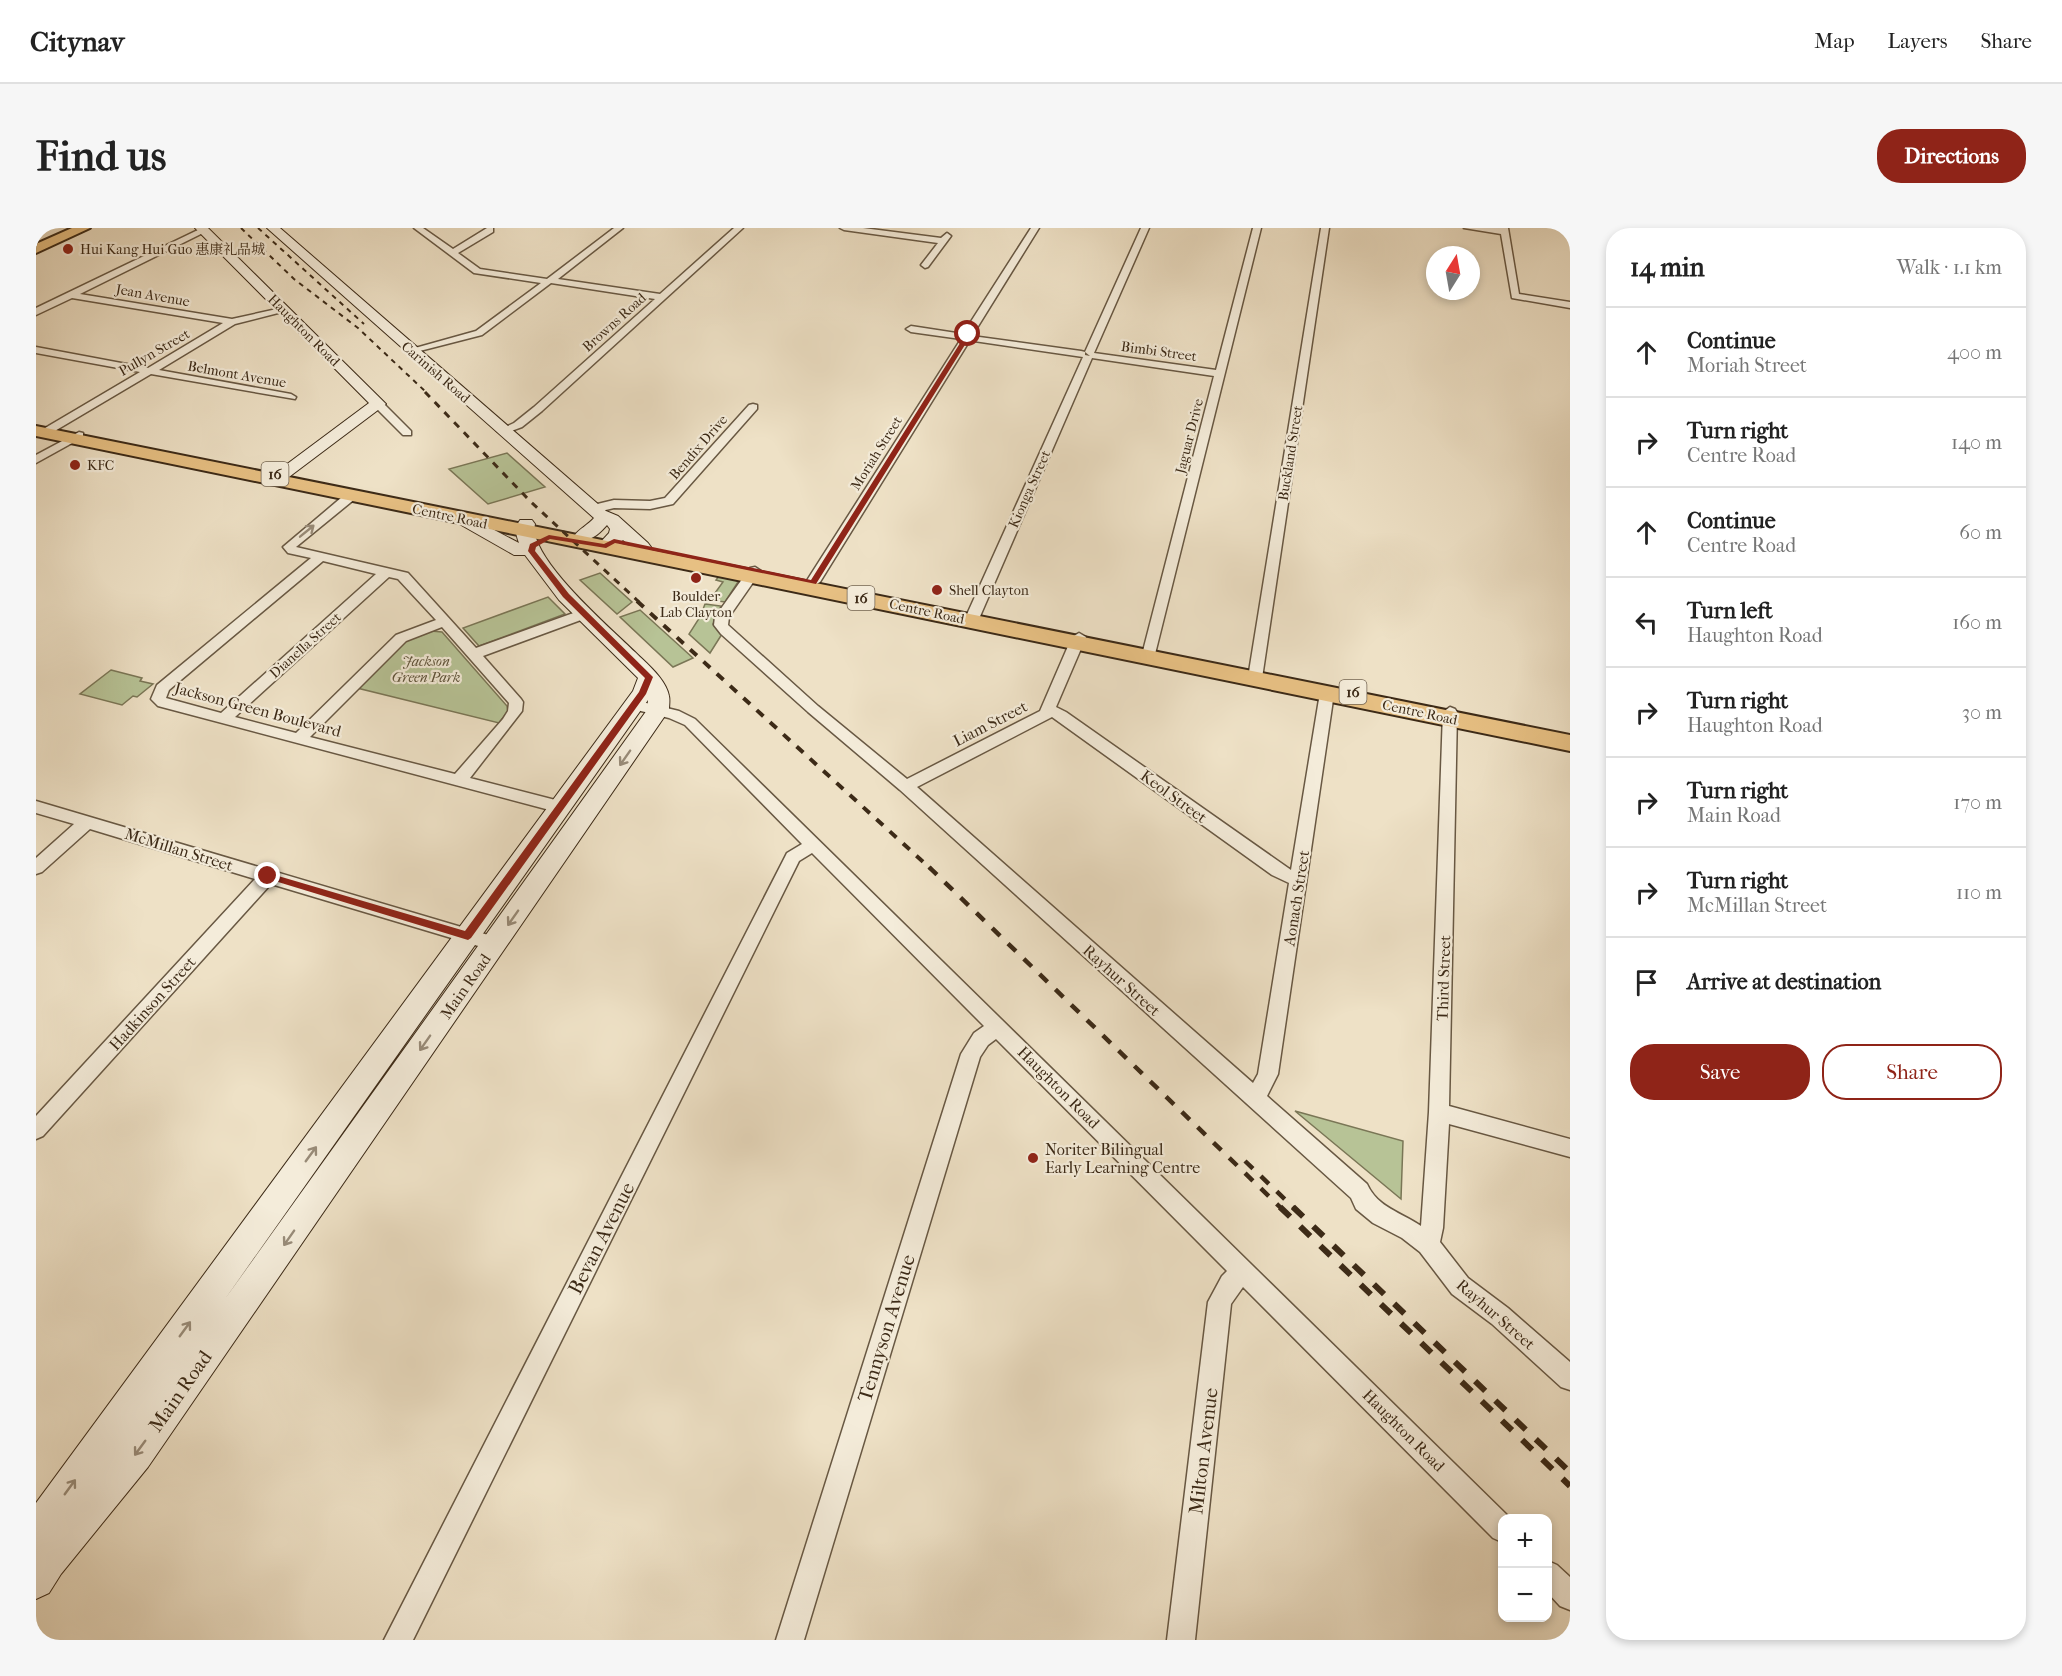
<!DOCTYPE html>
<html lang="en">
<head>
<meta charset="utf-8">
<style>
  :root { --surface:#fff; --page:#f6f6f6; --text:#222; --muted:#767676; --line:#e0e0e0; --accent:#8f2418 }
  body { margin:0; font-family:"IM FELL French Canon","Noto Serif SC",serif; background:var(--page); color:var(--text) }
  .controls { position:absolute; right:18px; bottom:18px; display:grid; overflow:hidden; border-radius:12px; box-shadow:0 3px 9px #0003 }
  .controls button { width:54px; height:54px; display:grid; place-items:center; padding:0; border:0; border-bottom:2px solid var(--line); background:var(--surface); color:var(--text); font:30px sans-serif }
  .compass { position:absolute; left:1390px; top:18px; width:54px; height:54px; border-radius:50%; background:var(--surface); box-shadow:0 3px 9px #0003; rotate:11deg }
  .stop { position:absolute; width:18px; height:18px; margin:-14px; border:4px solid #8f2418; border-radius:50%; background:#fff }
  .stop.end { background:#8f2418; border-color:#fff; box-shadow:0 2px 6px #0008 }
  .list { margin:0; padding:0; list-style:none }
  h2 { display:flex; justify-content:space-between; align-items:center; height:78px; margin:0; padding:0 24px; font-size:26px }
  h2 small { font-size:20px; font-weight:400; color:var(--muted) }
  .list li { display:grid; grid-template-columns:39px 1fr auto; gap:18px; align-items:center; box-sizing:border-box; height:90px; padding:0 24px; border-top:2px solid var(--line) }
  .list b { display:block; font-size:22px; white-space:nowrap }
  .list p { margin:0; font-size:20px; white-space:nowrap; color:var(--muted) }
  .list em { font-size:20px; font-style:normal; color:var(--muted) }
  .actions { display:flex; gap:12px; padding:18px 24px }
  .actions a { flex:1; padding:14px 0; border:2px solid var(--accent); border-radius:24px; text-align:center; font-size:21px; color:var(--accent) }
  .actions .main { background:var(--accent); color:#fff }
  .icon { flex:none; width:33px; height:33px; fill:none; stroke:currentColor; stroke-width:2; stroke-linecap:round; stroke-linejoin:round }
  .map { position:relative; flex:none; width:1534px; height:1412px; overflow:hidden; border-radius:24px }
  header { display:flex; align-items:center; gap:36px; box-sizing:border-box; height:84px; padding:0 30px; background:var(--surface); border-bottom:2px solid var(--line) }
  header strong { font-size:28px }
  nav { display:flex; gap:33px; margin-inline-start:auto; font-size:21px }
  .intro { display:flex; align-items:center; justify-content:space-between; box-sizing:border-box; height:144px; padding:0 36px }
  h1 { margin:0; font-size:42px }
  .button { padding:15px 27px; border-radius:24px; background:var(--accent); color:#fff; font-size:21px; font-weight:700 }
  main { display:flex; gap:36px; padding:0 36px }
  aside { flex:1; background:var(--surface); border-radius:24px; box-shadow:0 3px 9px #0003 }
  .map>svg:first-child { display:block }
  .green { fill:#b7c396; stroke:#7a7656; stroke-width:1.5 }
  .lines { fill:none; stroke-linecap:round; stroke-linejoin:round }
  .street-casing { stroke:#685843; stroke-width:3 }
  .secondary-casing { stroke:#3c2a17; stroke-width:2 }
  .primary-casing { stroke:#3c2a17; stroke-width:4 }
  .street { fill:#f4ecda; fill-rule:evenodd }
  .secondary { fill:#f4ecda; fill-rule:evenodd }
  .primary { fill:#e7c083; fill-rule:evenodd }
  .rail-far4 { stroke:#3c2a17; stroke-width:2; stroke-dasharray:5 5; stroke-linecap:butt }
  .rail-far3 { stroke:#3c2a17; stroke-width:3; stroke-dasharray:7 7; stroke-linecap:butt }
  .rail-far2 { stroke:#3c2a17; stroke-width:4; stroke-dasharray:9 9; stroke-linecap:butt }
  .rail-far1 { stroke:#3c2a17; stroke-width:4.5; stroke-dasharray:11 11; stroke-linecap:butt }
  .rail { stroke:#3c2a17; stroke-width:6; stroke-dasharray:14 14; stroke-linecap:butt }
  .oneway { stroke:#988b78 }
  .route { fill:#8f2418 }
  .poi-dot { fill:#8f2418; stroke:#f4ecda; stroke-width:2 }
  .labels { text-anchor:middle; stroke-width:4.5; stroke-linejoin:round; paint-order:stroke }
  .far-poi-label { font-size:14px; fill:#3c2a17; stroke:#f4ecda; text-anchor:start }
  .far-street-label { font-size:14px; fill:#3c2a17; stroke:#f4ecda }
  .far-park-label { font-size:14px; font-style:italic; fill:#5b5037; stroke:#f4ecda }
  .shield { fill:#f4ecda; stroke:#736452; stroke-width:1.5 }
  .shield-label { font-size:15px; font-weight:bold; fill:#3c2a17 }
  .street-label { font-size:16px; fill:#3c2a17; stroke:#f4ecda }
  .poi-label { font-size:16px; fill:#3c2a17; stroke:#f4ecda; text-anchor:start }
  .near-street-label { font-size:20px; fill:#3c2a17; stroke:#f4ecda }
</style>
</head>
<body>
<header>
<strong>Citynav</strong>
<nav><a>Map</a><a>Layers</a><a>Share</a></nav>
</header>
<div class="intro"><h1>Find us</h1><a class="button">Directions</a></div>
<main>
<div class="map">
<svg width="1534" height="1412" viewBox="0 0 1534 1412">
  <rect width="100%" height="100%" fill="#eee1c6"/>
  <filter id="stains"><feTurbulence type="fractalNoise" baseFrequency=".00333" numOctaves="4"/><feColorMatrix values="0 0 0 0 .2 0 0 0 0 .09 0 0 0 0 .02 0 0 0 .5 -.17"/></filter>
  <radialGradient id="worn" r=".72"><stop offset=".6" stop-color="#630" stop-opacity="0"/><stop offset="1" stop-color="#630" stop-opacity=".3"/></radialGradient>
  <path class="green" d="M 471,225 L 509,259 L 452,276 L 413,241 Z
    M 564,345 L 596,374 L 581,386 L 544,352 Z
    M 683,348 L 700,352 L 702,354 L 689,374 L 674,372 L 687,354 L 680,352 Z
    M 512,369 L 529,386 L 443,418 L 427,400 Z
    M 669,376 L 685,378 L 677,396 L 686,406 L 674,425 L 653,406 L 664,389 Z
    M 604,382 L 657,430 L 637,439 L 584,389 Z
    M 395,403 L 406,404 L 471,478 L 472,483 L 463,495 L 321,460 L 366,414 Z
    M 75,442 L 106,450 L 104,453 L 117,456 L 101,469 L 97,468 L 86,477 L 44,466 Z
    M 1259,883 L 1367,913 L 1365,971 Z"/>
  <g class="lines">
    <defs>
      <path id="street" d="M 378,0 L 387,0 L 417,21 L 451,0 L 457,0 L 457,4 L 422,25 L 444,41 L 511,51 L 578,0 L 587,0 L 522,51 L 624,66 L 698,0 L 707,0 L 506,183 L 486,199 L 467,206 L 461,203 L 478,195 L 498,179 L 619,71 L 515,55 L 446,107 L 372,126 L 372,122 L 440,103 L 505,55 L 438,45 Z
        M 804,0 L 827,0 L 905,10 L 911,5 L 915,8 L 892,39 L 889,40 L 885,37 L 902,15 L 808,2 Z
        M 995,0 L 1003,0 L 936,108 L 1045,123 L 1049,124 L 1049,127 L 1054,128 L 1049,124 L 1105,0 L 1113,0 L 1058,125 L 1180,142 L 1217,0 L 1225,0 L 1119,426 L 1109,426 L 1107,423 L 1178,148 L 1056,130 L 942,393 L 935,397 L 928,393 L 1047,129 L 938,113 L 935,112 L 934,108 L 930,108 L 934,112 L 784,354 L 777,358 L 770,354 L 925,111 L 875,104 L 870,101 L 875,98 L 927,106 Z
        M 1285,0 L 1293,0 L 1226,450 L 1219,454 L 1212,450 Z
        M 1428,0 L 1472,0 L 1483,66 L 1534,74 L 1534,80 L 1476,70 L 1465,6 Z
        M 164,1 L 171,3 L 44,66 L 196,91 L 250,79 L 250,83 L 199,96 L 123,142 L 255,166 L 260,169 L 259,171 L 115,146 L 12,207 L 4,207 L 4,203 L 104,144 L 0,125 L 0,119 L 112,140 L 187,95 L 36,70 L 0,87 L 0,80 Z
        M 342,173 L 346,174 L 375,203 L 375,207 L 367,207 L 338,178 L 337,176 Z
        M 717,176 L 721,177 L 721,181 L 637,276 L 614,281 L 578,280 L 557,285 L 551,281 L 553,278 L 578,272 L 614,273 L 629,270 L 713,177 Z
        M 43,204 L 47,205 L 47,209 L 0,235 L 0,227 Z
        M 316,263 L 322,267 L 320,270 L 260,319 L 372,345 L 440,420 L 543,383 L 553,383 L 555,386 L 553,389 L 447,428 L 485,471 L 487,474 L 486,483 L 434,550 L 531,575 L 533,579 L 531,583 L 525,585 L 122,478 L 115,471 L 121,457 L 275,330 L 252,325 L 247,319 L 312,264 ZM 287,333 L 340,346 L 185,485 L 130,470 L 133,462 ZM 353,349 L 362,351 L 400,392 L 360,407 L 260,505 L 199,489 ZM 406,399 L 473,475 L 472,483 L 467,491 L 419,546 L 274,509 L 370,413 Z
        M 719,339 L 725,343 L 693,389 L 692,397 L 782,478 L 871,551 L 1004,483 L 1036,409 L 1043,405 L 1050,409 L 1020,479 L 1030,484 L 1255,642 L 1284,465 L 1291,460 L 1296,462 L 1298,465 L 1242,846 L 1231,868 L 1331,956 C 1342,980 1365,984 1385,998 L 1393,884 L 1407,484 L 1414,479 L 1419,481 L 1421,484 L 1413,878 L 1534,911 L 1534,929 L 1413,896 L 1407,1000 L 1404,1014 L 1432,1050 L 1472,1080 L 1534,1134 L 1534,1162 L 1525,1159 L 1456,1096 L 1416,1066 L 1384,1024 L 1366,1010 L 1337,995 L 1320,981 L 1315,970 L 864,562 L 772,484 L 685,406 L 678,397 L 679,389 L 714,340 ZM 1016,489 L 1236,647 L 1253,655 L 1222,846 L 1217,855 L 881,559 Z
        M 598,472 L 643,483 L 659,491 L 1474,1290 L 1466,1290 L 1466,1314 L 1457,1310 L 1207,1059 L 1195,1076 L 1159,1412 L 1131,1412 L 1172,1074 L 1186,1048 L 1191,1043 L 960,811 L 952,817 L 944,829 L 768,1412 L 740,1412 L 925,826 L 938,805 L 948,798 L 776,625 L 763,633 L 377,1412 L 348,1412 L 749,629 L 751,625 L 766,616 L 649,497 L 633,490 L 593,480 L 591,477 L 593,474 Z
        M 0,573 L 459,709 L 465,711 L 468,716 L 465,721 L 459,723 L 235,656 L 7,908 L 0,911 L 0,888 L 219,651 L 54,601 L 6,644 L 0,646 L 0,630 L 38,596 L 0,585 Z
        M 1512,1333 L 1521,1337 L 1534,1349 L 1534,1382 L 1524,1378 L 1512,1365 Z"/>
      <path id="secondary" d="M 159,0 L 172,0 L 350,176 L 245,255 L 233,255 L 231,251 L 333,175 Z
        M 231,0 L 244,0 L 570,283 L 582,288 L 612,315 L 615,319 L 612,323 L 600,323 L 587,312 L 576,322 L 564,322 L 561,318 L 573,305 L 574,301 L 571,297 C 563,306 555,314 542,311 L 539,307 C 543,301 552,297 558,290 Z
        M 426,285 L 483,315 C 480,306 478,301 484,292 L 496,292 L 499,296 C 491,329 576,401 599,424 C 611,436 630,451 633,468 C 634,472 633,478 633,482 L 112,1239 L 25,1346 L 13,1365 L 0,1371 L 0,1275 L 597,463 L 602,450 L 523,372 L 489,327 L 478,327 L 420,294 L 417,290 L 420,286 ZM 612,472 L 611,482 L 189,1071 Z"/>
      <path id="primary" d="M 36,0 L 54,0 L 0,25 L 0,16 Z
        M 0,198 L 1534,507 L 1534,523 L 0,208 Z"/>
    </defs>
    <use href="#street" class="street-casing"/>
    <use href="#secondary" class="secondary-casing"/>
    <use href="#primary" class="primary-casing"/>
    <use href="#street" class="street"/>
    <use href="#secondary" class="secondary"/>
    <use href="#primary" class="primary"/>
    <path class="rail-far4" d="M 205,0 L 258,51 L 322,100 L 391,165
      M 222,0 L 328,96"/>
    <path class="rail-far3" d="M 389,164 L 494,273 L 603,374"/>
    <path class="rail-far2" d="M 601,373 L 895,641"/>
    <path class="rail-far1" d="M 893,639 L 1245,980
      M 1209,933 L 1258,980"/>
    <path class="rail" d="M 1244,979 L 1534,1258
      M 1257,979 L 1534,1244"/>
  </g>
  <defs><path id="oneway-shaft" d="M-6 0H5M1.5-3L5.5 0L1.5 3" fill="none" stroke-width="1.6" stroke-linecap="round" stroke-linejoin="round" transform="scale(1.5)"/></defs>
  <g class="oneway">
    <use href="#oneway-shaft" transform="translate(271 303) rotate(-39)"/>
    <use href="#oneway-shaft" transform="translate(589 530) rotate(125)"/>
    <use href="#oneway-shaft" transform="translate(477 690) rotate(125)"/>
    <use href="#oneway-shaft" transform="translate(389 815) rotate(125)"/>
    <use href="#oneway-shaft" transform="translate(275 926) rotate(-54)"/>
    <use href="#oneway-shaft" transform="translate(253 1010) rotate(125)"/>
    <use href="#oneway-shaft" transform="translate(149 1101) rotate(-54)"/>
    <use href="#oneway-shaft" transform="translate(104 1220) rotate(126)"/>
    <use href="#oneway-shaft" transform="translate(34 1259) rotate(-54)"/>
  </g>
  <path class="route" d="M 932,105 L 935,106 L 929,109 L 932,112 L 780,356 L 579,315 L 570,320 L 514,311 L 500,319 L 499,323 L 533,366 L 617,449 L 610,466 L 435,710 L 432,712 L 229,650 L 229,646 L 232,645 L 429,703 L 603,464 L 609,450 L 527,369 L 492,323 L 494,316 L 513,307 L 568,316 L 578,311 L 775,352 L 926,112 L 922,108 Z"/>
  <g class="poi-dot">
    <circle cx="32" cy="21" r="6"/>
    <circle cx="39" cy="237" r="6"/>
    <circle cx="660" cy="350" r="6"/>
    <circle cx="901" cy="362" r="6"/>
    <circle cx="997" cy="930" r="6"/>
  </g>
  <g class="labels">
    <g class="far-poi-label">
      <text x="44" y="26">Hui Kang Hui Guo 惠康礼品城</text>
      <text x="51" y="242">KFC</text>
      <text x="913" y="367">Shell Clayton</text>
      <text x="660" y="373" text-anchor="middle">Boulder<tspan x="660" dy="16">Lab Clayton</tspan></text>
    </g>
    <g class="far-street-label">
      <text transform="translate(117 67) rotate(10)" y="5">Jean Avenue</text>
      <text transform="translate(578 94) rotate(-42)" y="5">Browns Road</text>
      <text transform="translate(268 102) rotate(45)" y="5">Haughton Road</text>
      <text transform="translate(1123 123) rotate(8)" y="5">Bimbi Street</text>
      <text transform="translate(118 124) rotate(-30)" y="5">Pullyn Street</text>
      <text transform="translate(400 144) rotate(41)" y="5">Carinish Road</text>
      <text transform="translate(201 146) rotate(10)" y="5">Belmont Avenue</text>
      <text transform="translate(1153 208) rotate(-76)" y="5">Jaguar Drive</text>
      <text transform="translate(662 219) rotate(-49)" y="5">Bendix Drive</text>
      <text transform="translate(840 225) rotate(-58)" y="5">Moriah Street</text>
      <text transform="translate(1254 225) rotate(-81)" y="5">Buckland Street</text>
      <text transform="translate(993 261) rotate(-66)" y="5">Kionga Street</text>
      <text transform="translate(414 288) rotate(12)" y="5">Centre Road</text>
      <text transform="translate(891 383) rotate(12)" y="5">Centre Road</text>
      <text transform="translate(269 417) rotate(-42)" y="5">Dianella Street</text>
      <text transform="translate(1384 484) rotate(12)" y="5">Centre Road</text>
    </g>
    <g class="far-park-label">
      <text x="390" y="438">Jackson<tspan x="390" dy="16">Green Park</tspan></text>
    </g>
    <g class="shield">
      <rect x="225.5" y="234" width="27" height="24" rx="4.5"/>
      <rect x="811.5" y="358" width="27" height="24" rx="4.5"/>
      <rect x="1303.5" y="452" width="27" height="24" rx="4.5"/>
    </g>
    <g class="shield-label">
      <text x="239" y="251">16</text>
      <text x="825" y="375">16</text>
      <text x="1317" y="469">16</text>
    </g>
    <g class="street-label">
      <text transform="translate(222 481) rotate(15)" y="6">Jackson Green Boulevard</text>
      <text transform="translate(954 495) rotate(-27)" y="6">Liam Street</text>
      <text transform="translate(1138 568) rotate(36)" y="6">Keol Street</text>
      <text transform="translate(143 621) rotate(17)" y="6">McMillan Street</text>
      <text transform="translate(1260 670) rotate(-81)" y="6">Aonach Street</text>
      <text transform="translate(1407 750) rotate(-88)" y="6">Third Street</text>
      <text transform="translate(1086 752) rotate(42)" y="6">Rayhur Street</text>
      <text transform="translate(429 758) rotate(-55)" y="6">Main Road</text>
      <text transform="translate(116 775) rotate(-48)" y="6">Hadkinson Street</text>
      <text transform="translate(1023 859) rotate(45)" y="6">Haughton Road</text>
      <text transform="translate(1460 1086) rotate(41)" y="6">Rayhur Street</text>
      <text transform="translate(1368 1202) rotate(45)" y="6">Haughton Road</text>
    </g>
    <g class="poi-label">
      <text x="1009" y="927">Noriter Bilingual<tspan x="1009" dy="18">Early Learning Centre</tspan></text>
    </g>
    <g class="near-street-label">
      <text transform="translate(565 1010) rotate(-63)" y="7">Bevan Avenue</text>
      <text transform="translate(850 1100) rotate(-73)" y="7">Tennyson Avenue</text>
      <text transform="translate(144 1163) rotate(-55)" y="7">Main Road</text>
      <text transform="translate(1167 1223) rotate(-83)" y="7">Milton Avenue</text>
    </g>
  </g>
  <rect width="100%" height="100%" filter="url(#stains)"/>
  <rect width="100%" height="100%" fill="url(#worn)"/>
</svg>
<div class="controls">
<button>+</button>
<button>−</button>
</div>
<svg class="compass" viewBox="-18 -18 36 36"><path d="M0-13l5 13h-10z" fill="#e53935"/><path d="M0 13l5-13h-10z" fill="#767676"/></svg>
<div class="stop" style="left:932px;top:106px"></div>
<div class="stop end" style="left:232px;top:648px"></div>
</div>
<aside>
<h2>14 min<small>Walk · 1.1 km</small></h2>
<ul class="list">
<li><svg class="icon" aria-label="ahead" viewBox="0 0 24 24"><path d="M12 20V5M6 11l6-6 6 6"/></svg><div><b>Continue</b><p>Moriah Street</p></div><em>400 m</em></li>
<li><svg class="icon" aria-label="right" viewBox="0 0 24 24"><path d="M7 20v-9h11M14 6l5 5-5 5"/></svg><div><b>Turn right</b><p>Centre Road</p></div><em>140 m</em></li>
<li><svg class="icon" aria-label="ahead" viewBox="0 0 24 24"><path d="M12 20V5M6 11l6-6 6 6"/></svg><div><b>Continue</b><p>Centre Road</p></div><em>60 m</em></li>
<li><svg class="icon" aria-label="left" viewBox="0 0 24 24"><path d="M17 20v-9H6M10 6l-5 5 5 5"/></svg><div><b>Turn left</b><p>Haughton Road</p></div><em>160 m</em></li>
<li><svg class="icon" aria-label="right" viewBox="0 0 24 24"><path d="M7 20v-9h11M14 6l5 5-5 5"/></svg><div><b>Turn right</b><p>Haughton Road</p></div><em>30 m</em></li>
<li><svg class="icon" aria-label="right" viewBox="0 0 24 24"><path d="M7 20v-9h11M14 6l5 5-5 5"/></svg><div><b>Turn right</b><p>Main Road</p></div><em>170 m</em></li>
<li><svg class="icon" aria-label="right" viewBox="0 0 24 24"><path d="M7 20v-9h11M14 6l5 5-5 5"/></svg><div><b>Turn right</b><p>McMillan Street</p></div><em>110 m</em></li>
<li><svg class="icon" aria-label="arrive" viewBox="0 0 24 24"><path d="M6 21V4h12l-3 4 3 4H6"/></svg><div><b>Arrive at destination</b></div></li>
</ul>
<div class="actions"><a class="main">Save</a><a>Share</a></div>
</aside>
</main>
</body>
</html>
